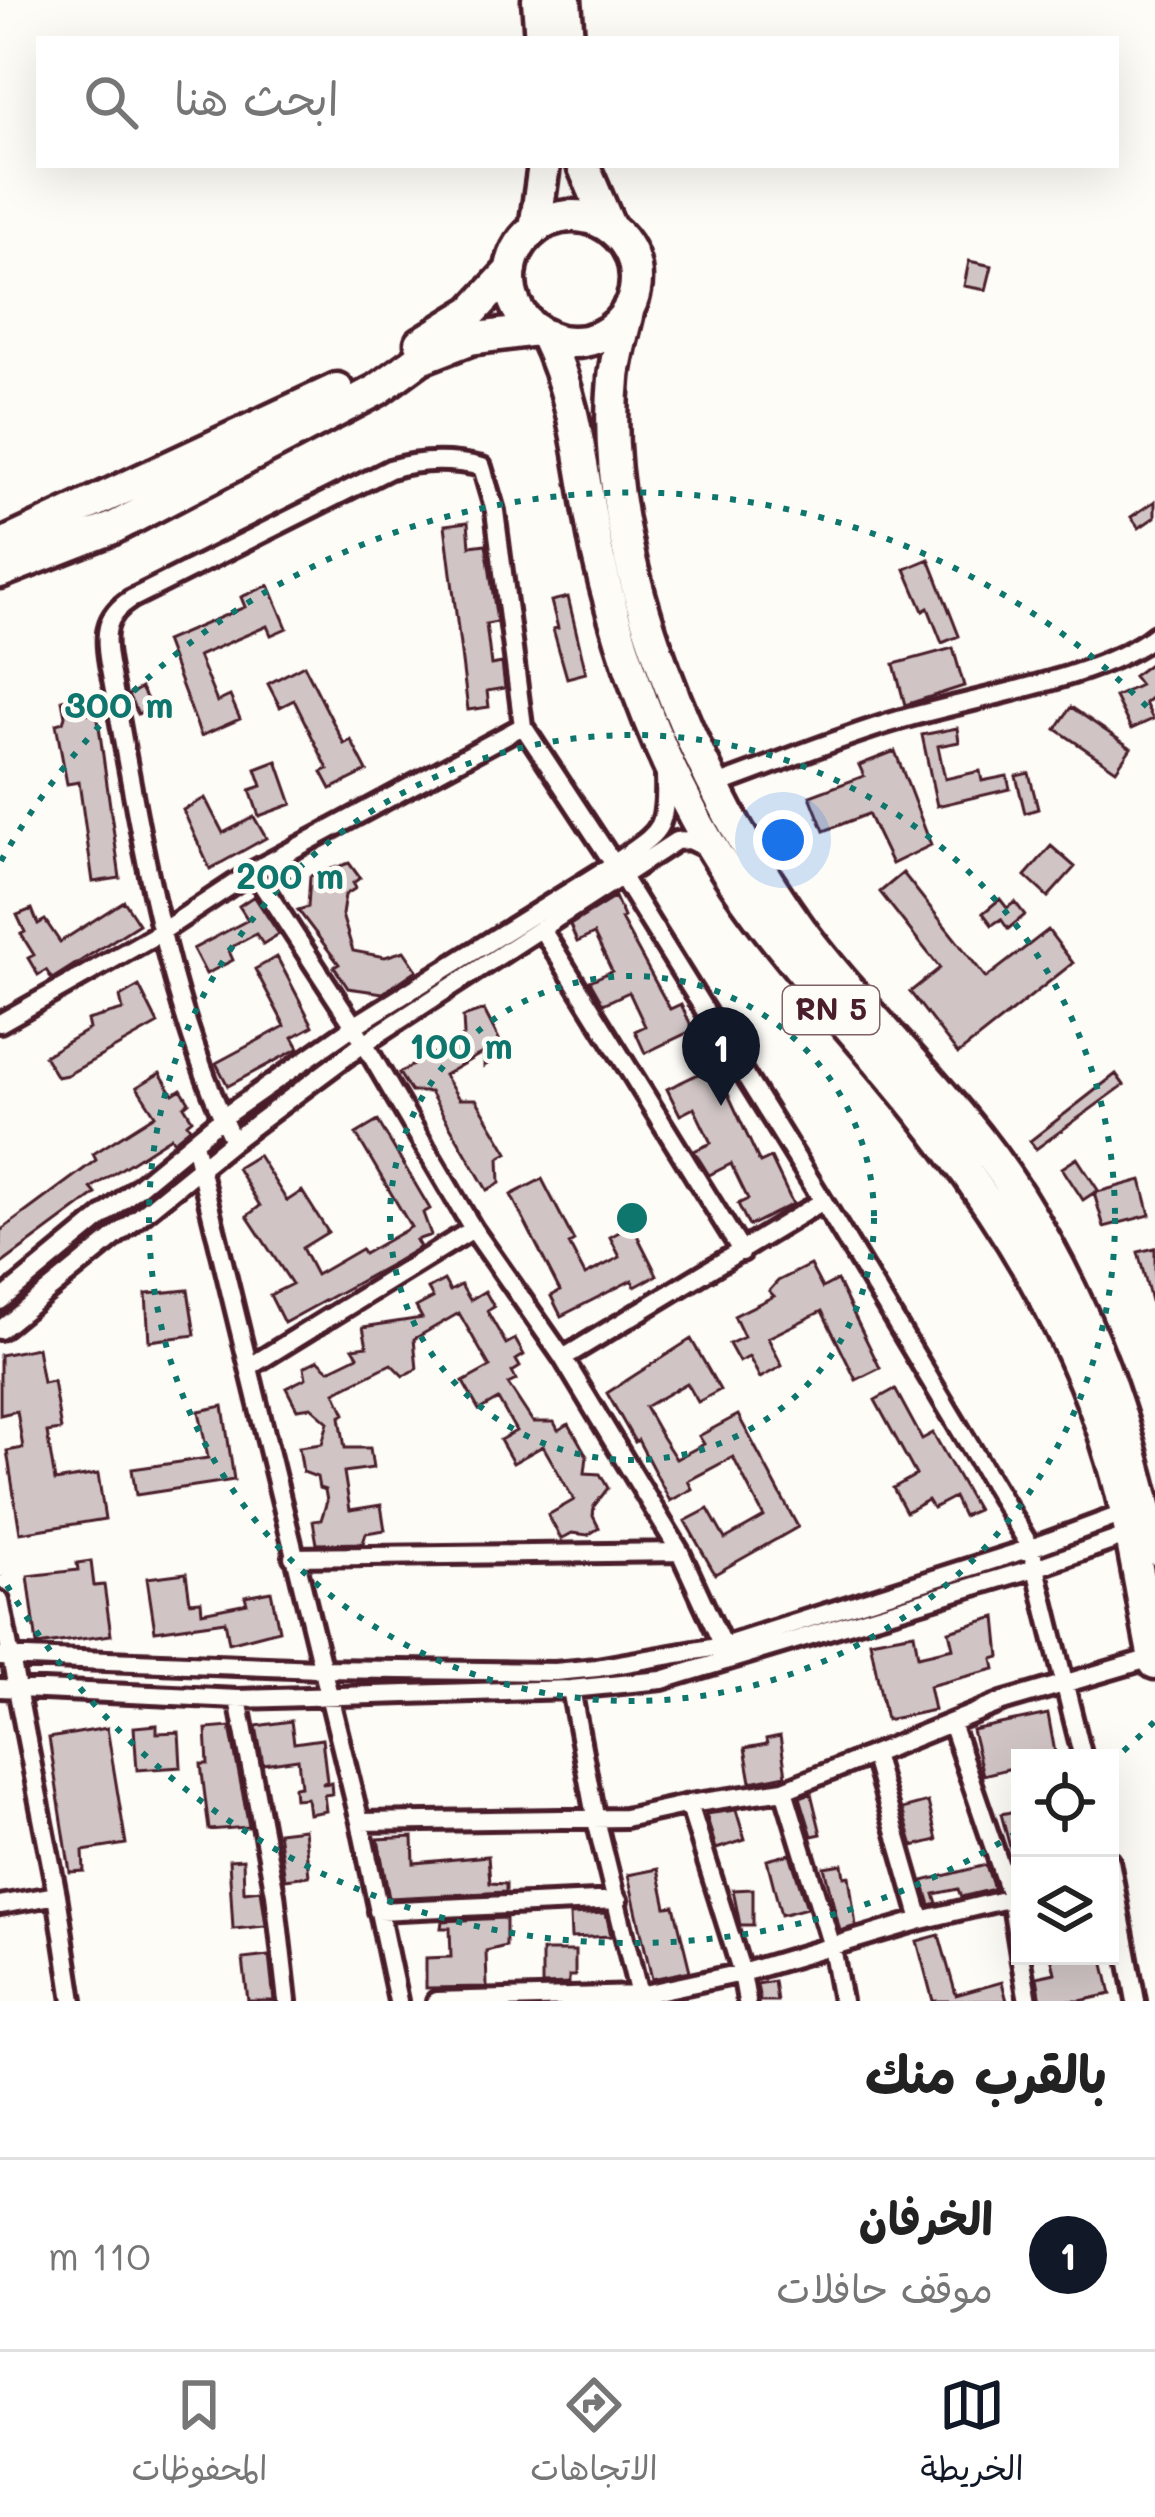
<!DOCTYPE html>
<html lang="ar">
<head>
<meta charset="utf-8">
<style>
  :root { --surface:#fff; --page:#f2f2f2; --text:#222; --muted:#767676; --line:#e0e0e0; --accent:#111827 }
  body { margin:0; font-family:Mali,"Playpen Sans Arabic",sans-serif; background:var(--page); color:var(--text); direction:rtl }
  .controls { position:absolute; right:36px; bottom:36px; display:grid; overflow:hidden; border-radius:0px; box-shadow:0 12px 48px #0002 }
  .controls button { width:108px; height:108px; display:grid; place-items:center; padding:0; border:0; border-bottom:3px solid var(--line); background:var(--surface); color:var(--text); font:60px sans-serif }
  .you { position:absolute; left:783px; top:840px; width:42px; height:42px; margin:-30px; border:9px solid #fff; border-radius:50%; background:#1a73e8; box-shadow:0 0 0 18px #1a73e833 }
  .badge { display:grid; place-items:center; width:78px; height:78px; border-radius:50%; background:var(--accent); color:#fff; font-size:39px; font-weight:700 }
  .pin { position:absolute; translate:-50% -99px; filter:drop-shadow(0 3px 6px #0008) }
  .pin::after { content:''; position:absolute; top:63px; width:42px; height:36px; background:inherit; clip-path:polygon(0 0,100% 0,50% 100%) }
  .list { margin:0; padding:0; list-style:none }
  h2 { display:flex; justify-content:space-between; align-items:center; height:156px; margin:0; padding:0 48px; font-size:51px }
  h2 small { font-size:39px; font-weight:400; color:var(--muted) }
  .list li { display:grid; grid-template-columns:78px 1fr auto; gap:36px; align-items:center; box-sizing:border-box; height:192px; padding:0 48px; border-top:3px solid var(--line) }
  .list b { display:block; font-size:45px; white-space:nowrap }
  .list p { margin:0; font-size:39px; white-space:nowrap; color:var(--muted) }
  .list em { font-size:39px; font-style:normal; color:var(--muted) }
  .icon { flex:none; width:66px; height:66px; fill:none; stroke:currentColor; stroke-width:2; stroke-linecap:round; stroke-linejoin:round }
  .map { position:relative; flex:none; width:1155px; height:2001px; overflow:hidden; direction:ltr }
  .search { position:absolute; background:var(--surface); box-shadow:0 12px 48px #0002; left:36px; right:36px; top:36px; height:132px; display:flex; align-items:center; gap:30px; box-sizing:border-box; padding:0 42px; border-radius:0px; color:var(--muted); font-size:45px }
  .sheet { height:348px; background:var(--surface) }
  nav { display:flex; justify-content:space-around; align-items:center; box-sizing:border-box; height:168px; border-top:3px solid var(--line); background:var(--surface); font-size:33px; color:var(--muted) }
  nav a { display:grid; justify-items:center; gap:6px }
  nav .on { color:var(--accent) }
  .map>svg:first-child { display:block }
  .building { fill:#d0c5c4; stroke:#4a1f2b; stroke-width:3 }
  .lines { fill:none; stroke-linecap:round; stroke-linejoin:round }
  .street-casing { stroke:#4a1f2b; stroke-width:26 }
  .highway-casing { stroke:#4a1f2b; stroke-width:39 }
  .street { stroke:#fdfcf7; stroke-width:16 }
  .highway { stroke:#fdfcf7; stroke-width:30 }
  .ring { fill:none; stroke:#0f766e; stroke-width:6; stroke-dasharray:6 12 }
  .labels { text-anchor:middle; stroke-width:9; stroke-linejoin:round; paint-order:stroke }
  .shield { fill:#fdfcf7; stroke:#806168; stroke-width:3 }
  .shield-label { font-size:30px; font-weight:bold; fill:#4a1f2b }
  .centre { fill:#0f766e; stroke:#fdfcf7; stroke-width:6 }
  .ring-label { font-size:36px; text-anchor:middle; font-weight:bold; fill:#0f766e; stroke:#fdfcf7; stroke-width:9; stroke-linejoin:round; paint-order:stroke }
</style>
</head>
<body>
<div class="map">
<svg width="1155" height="2001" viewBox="0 0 1155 2001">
  <rect width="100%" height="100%" fill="#fdfcf7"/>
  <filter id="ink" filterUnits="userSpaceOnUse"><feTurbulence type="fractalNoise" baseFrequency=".00833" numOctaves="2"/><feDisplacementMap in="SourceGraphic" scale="24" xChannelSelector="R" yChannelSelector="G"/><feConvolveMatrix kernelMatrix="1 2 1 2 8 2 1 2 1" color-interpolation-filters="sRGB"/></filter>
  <g filter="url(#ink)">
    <path class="building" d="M 969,261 L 992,266 L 986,290 L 964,286 Z
      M 1155,501 L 1155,517 L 1139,528 L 1131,517 Z
      M 468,522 L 470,546 L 486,544 L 497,622 L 486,624 L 491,665 L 502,663 L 505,688 L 487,691 L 489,707 L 468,710 L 445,525 Z
      M 929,559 L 959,636 L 942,643 L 928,608 L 923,611 L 905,569 Z
      M 269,585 L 287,628 L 271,635 L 267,626 L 198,656 L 217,702 L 230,696 L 240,719 L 201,736 L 165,641 L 245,607 L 241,597 Z
      M 568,597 L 586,673 L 567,678 L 553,629 L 558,628 L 551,601 Z
      M 953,648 L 964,686 L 905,705 L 894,664 Z
      M 1155,660 L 1155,695 L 1145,703 L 1153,719 L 1131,729 L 1115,697 L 1140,685 L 1133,676 Z
      M 304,665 L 344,744 L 351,740 L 367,771 L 331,789 L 322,772 L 328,769 L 294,700 L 280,707 L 268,684 Z
      M 141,688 L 151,707 L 138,714 L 128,695 Z
      M 78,697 L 81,714 L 97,712 L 120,878 L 93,882 L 79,782 L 67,784 L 56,724 L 63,722 L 65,716 L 62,700 Z
      M 1071,707 L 1131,748 L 1116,770 L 1056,729 Z
      M 957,728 L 959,742 L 938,746 L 945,779 L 980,771 L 982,781 L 1007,776 L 1010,789 L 937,806 L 922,735 Z
      M 895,751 L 931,845 L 892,864 L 868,814 L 824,831 L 810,796 L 864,776 L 859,765 Z
      M 277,761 L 292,804 L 259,816 L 250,790 L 262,786 L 256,769 Z
      M 1029,773 L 1038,809 L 1025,813 L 1016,776 Z
      M 205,798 L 223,833 L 254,817 L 266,838 L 210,869 L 183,810 Z
      M 1051,846 L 1075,867 L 1048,897 L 1025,876 Z
      M 349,863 L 360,878 L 353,883 L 356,888 L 345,895 L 342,915 L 353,951 L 385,957 L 404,951 L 417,970 L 383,993 L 348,988 L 334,967 L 339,964 L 298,910 L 308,907 L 310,876 Z
      M 903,873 L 986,978 L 1048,930 L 1073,963 L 958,1054 L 910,992 L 940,968 L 880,892 Z
      M 254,896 L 279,934 L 263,944 L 256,934 L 228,949 L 233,960 L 206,974 L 193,949 L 248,920 L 239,906 Z
      M 615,897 L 624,917 L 621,919 L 670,1009 L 681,1004 L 693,1030 L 645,1053 L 635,1031 L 645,1026 L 629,992 L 603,1004 L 590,981 L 612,971 L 594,934 L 577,942 L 570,925 Z
      M 1000,899 L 1007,908 L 1015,902 L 1025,915 L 1008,929 L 1001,919 L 992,925 L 983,913 Z
      M 124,901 L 139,924 L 52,979 L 46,970 L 38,975 L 28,958 L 34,955 L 21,934 L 25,932 L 17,915 L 32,909 L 38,924 L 45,920 L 60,942 Z
      M 277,957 L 313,1026 L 293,1037 L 299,1048 L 228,1086 L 216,1063 L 285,1026 L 255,969 Z
      M 139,986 L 158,1024 L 67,1075 L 57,1077 L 44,1056 L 89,1029 L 87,1020 L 123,1010 L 120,997 Z
      M 484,1010 L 506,1053 L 484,1066 L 484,1052 L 444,1075 L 459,1099 L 476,1099 L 508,1153 L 499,1158 L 500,1183 L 487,1190 L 430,1092 L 411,1092 L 399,1073 L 464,1036 L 463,1017 Z
      M 715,1066 L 760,1163 L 771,1158 L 793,1204 L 749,1226 L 738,1204 L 748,1199 L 731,1164 L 709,1175 L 694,1151 L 711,1143 L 694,1108 L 680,1115 L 667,1089 Z
      M 160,1073 L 173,1094 L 181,1089 L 189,1102 L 184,1106 L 192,1119 L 187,1123 L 190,1128 L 174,1141 L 171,1137 L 91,1188 L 96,1194 L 0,1265 L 0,1231 L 96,1160 L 93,1154 L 155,1115 L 137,1087 Z
      M 1116,1074 L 1124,1085 L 1036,1149 L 1030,1141 Z
      M 378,1121 L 430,1209 L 423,1213 L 431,1235 L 416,1240 L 420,1247 L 395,1262 L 284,1323 L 270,1295 L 292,1284 L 247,1216 L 260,1206 L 237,1168 L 258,1155 L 287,1201 L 302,1191 L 328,1232 L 302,1248 L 316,1275 L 361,1249 L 364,1254 L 411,1227 L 356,1134 Z
      M 1077,1158 L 1098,1190 L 1083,1200 L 1062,1168 Z
      M 542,1179 L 574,1241 L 569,1244 L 585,1275 L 620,1257 L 610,1237 L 632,1225 L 657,1275 L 635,1287 L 632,1280 L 561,1316 L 551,1296 L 560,1291 L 511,1195 Z
      M 1141,1180 L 1150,1215 L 1104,1227 L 1094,1193 Z
      M 1155,1248 L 1155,1300 L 1151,1301 L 1138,1252 Z
      M 810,1265 L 822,1288 L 837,1280 L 880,1368 L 856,1380 L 822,1311 L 768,1338 L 782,1366 L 760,1378 L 749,1357 L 739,1362 L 729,1344 L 744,1337 L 734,1316 L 774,1296 L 769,1291 L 778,1281 Z
      M 444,1280 L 450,1291 L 461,1285 L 470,1300 L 485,1291 L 494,1307 L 487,1311 L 506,1344 L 515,1339 L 524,1355 L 516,1360 L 520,1367 L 512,1372 L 516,1380 L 508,1384 L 533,1422 L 554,1422 L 558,1430 L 569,1424 L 587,1456 L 585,1473 L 600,1474 L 608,1488 L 594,1506 L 593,1516 L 599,1528 L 588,1535 L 572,1533 L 561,1539 L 548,1515 L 574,1500 L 543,1446 L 513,1463 L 500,1440 L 516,1431 L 498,1399 L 479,1410 L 463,1382 L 490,1367 L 459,1313 L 414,1339 L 417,1369 L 403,1376 L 391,1364 L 335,1392 L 345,1414 L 340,1417 L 345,1448 L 370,1448 L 373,1468 L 344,1472 L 350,1510 L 381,1505 L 385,1530 L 366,1533 L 363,1543 L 317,1544 L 313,1521 L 321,1520 L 327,1501 L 325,1490 L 319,1488 L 317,1477 L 303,1472 L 299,1447 L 322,1444 L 328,1422 L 311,1407 L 297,1409 L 286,1388 L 306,1378 L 304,1367 L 318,1360 L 329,1370 L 358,1356 L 353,1348 L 367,1346 L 363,1327 L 422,1318 L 416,1307 L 433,1298 L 428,1289 Z
      M 188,1290 L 195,1335 L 149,1341 L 146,1294 Z
      M 691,1339 L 720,1390 L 698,1402 L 687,1383 L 645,1407 L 662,1437 L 676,1459 L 704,1444 L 699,1436 L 738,1415 L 798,1527 L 715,1574 L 685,1521 L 708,1509 L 725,1539 L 764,1517 L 733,1457 L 688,1481 L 692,1489 L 670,1501 L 638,1440 L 635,1442 L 607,1393 Z
      M 37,1348 L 43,1383 L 53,1381 L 61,1430 L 47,1432 L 55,1481 L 98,1474 L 105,1519 L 20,1533 L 7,1451 L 23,1448 L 17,1411 L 0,1415 L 0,1355 Z
      M 895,1389 L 922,1439 L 933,1433 L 977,1510 L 963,1516 L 954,1497 L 933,1508 L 928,1500 L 906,1512 L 893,1488 L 916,1475 L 875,1400 Z
      M 223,1406 L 234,1480 L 136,1495 L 132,1469 L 208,1458 L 199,1411 Z
      M 91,1561 L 94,1586 L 104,1585 L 111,1635 L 37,1645 L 28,1576 L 78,1570 L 77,1563 Z
      M 186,1573 L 190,1602 L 201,1601 L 202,1612 L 247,1603 L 245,1596 L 271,1591 L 279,1630 L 229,1643 L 225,1621 L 155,1631 L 147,1578 Z
      M 996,1617 L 1000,1657 L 993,1659 L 995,1669 L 929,1686 L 934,1710 L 886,1720 L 870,1641 L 914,1633 L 918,1656 L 953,1648 L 949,1631 Z
      M 1048,1714 L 1056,1758 L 1020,1758 L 1020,1766 L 983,1775 L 972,1730 Z
      M 291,1721 L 294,1743 L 322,1739 L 327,1781 L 322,1784 L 331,1783 L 332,1794 L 324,1795 L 326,1811 L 309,1814 L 307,1798 L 295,1799 L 294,1787 L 301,1786 L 298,1759 L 263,1764 L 256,1726 Z
      M 157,1725 L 157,1733 L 179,1732 L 181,1767 L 137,1770 L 134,1727 Z
      M 230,1727 L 249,1827 L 209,1830 L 201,1764 L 208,1764 L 206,1729 Z
      M 107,1728 L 126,1844 L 83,1851 L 84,1871 L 70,1872 L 49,1738 Z
      M 780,1736 L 786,1775 L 751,1782 L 745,1748 L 767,1744 L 766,1739 Z
      M 811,1793 L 821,1834 L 812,1836 L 800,1797 Z
      M 928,1802 L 937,1840 L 913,1846 L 902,1809 Z
      M 736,1810 L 745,1840 L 716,1849 L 706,1814 Z
      M 1020,1810 L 1020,1884 L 1001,1814 Z
      M 304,1829 L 309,1876 L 285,1879 L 278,1832 Z
      M 413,1837 L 414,1863 L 488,1856 L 490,1883 L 506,1884 L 506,1892 L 389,1898 L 378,1839 Z
      M 790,1854 L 807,1908 L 781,1915 L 767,1860 Z
      M 243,1859 L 244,1892 L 261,1890 L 266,1926 L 233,1929 L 229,1860 Z
      M 842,1864 L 844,1877 L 849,1876 L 856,1926 L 840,1931 L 824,1867 Z
      M 986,1865 L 994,1889 L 961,1897 L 958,1889 L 934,1894 L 937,1903 L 930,1905 L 923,1881 Z
      M 658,1869 L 666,1907 L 674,1906 L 690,1971 L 652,1979 L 628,1875 Z
      M 753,1889 L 753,1925 L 740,1925 L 733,1890 Z
      M 606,1913 L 611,1936 L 571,1938 L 570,1915 Z
      M 506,1918 L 506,1946 L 486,1951 L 487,1987 L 426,1988 L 426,1958 L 451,1957 L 450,1928 L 441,1928 L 442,1921 Z
      M 939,1935 L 956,1995 L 1002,1982 L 1007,2001 L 933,2001 L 917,1941 Z
      M 542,1951 L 575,1951 L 575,1976 L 569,1976 L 569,1984 L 542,1985 Z
      M 269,1956 L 274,2001 L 248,2001 L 243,1959 Z
      M 1051,1956 L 1102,1956 L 1111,1994 L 1080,2001 L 1041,2001 L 1037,1977 L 1055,1973 Z
      M 774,1981 L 777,2001 L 760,2001 L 757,1984 Z"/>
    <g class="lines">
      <defs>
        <path id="street" d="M 714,786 C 776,764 837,738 899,720 C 968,699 1103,678 1155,635
          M 253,871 L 354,1026 L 473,1229 L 563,1358 L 680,1552 L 723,1646
          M 541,928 L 742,1252
          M 0,1023 L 161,932 L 253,871 L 523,726
          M 233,1141 C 162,991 140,826 109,664 C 104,635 104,616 131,599 L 390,469 C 419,460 452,460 482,467 L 495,511 L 523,726 L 614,864 L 823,1201 L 1031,1548 L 1083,1758
          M 194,1143 L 360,1822 L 398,2001
          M 0,1301 L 222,1118 L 354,1026 L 614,864 C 659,831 667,834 665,775
          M 0,1330 L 233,1141 L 363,1044 L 676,841 L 689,840 L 708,849
          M 563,1358 L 823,1201
          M 249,1367 L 473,1229
          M 293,1557 L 680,1552
          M 0,1601 L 57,1895 L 73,2001
          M 0,1657 L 319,1669 L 555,1672 L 597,1668 L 723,1646 L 1031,1548 L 1123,1514
          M 0,1688 L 238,1699 L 571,1689 L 662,1680 L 1038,1567 L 1129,1535
          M 571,1689 L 595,1816 L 639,1995
          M 238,1699 L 275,1894 L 287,2001
          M 951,1723 L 1011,1898 L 1020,1955
          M 873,1754 L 921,1920
          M 784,1790 L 832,1947 L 842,2001
          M 689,1804 L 742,1973 L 747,2001
          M 360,1822 L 625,1818 L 689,1804 L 784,1790 L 1002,1702 L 1155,1657
          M 1110,1861 L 1136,2001
          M 0,1905 L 57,1895
          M 378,1911 L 618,1900
          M 1020,1956 L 1028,2001
          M 436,2001 L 639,1995 L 742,1973 L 921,1920 L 1020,1896"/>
        <path id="highway" d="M 538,0 L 541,39
          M 565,0 L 568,39
          M 583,165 L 610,228
          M510 279a63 63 0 1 1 126 0a63 63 0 1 1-126 0Z
          M 535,229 L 544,165
          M 629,307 C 624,331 616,355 614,378 C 597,557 701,795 805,936 C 872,1025 958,1100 1018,1195 C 1091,1312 1126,1416 1155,1549
          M 545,335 C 579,404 582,481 598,555 C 619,646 651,736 695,818 C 762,942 860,1030 943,1141 C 1016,1237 1078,1343 1112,1459 C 1132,1525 1141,1596 1155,1663
          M 421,343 L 473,311 L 511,270
          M 0,546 L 337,389
          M 0,572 L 113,528 L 377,390 L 421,358 L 470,339 L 537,330"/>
      </defs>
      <use href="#street" class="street-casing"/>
      <use href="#highway" class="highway-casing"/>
      <use href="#street" class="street"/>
      <use href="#highway" class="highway"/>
    </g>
  </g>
  <g class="ring">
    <circle cx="632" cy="1218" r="242"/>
    <circle cx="632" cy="1218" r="483"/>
    <path d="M1154 1722A725 725 0 0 1 1112 1761M1016 1833A725 725 0 0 1 1 1575M1 861A725 725 0 0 1 1154 714"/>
  </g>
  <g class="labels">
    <rect class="shield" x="783" y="986" width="96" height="48" rx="9"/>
    <g class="shield-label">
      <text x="831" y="1020">RN 5</text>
    </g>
  </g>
  <circle cx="632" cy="1218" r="18" class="centre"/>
  <g class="ring-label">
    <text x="119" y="718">300 m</text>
    <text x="290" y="889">200 m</text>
    <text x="461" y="1059">100 m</text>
  </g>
</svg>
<div class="controls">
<button><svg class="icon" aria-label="locate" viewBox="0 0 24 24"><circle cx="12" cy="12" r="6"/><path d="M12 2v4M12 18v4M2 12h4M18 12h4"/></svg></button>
<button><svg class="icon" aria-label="layers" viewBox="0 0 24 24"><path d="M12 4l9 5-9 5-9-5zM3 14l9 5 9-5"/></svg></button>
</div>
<div class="you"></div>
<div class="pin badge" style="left:721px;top:1106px">1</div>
<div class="search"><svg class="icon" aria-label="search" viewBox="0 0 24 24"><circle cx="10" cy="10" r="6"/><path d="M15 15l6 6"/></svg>ابحث هنا</div>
</div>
<section class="sheet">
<h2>بالقرب منك<small></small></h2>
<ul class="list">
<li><span class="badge">1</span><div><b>الخرفان</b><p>موقف حافلات</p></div><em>110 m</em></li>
</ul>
</section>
<nav>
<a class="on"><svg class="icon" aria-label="map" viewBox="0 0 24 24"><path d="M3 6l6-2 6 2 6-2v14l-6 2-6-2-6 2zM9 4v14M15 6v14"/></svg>الخريطة</a>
<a><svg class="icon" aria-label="directions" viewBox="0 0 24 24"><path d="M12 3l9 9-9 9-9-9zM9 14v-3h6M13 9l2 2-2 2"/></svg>الاتجاهات</a>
<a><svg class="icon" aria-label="saved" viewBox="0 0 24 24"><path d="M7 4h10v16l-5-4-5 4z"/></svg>المحفوظات</a>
</nav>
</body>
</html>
